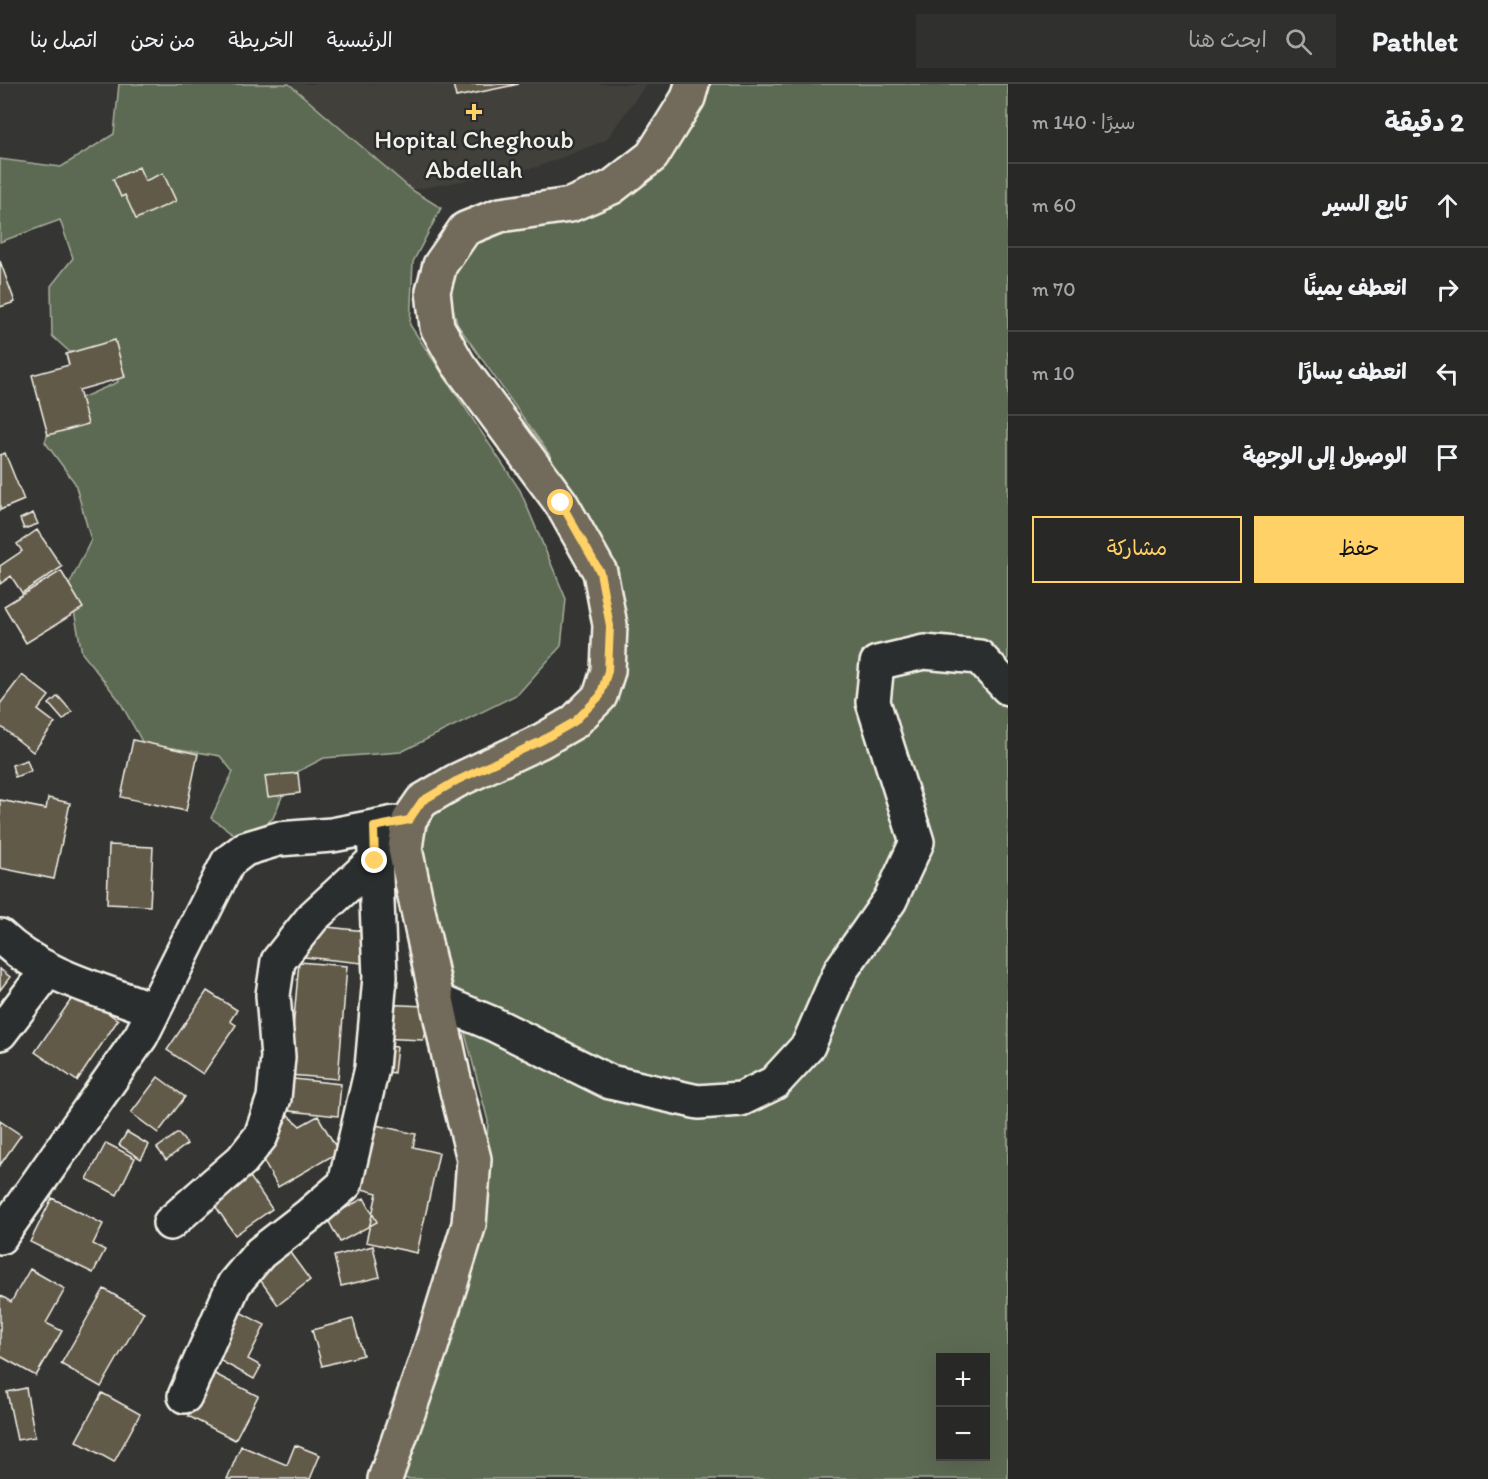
<!DOCTYPE html>
<html lang="ar">
<head>
<meta charset="utf-8">
<style>
  :root { --surface:#282827; --page:#30302f; --text:#f1f3f6; --muted:#a5a6a7; --line:#444; --accent:#ffd166 }
  body { margin:0; font-family:Itim,"Playpen Sans Arabic",sans-serif; background:var(--page); color:var(--text); direction:rtl }
  .controls { position:absolute; right:18px; bottom:18px; display:grid; overflow:hidden; border-radius:0px; box-shadow:0 6px 24px #0002 }
  .controls button { width:54px; height:54px; display:grid; place-items:center; padding:0; border:0; border-bottom:2px solid var(--line); background:var(--surface); color:var(--text); font:30px sans-serif }
  .stop { position:absolute; width:18px; height:18px; margin:-14px; border:4px solid #ffd166; border-radius:50%; background:#fff }
  .stop.end { background:#ffd166; border-color:#fff; box-shadow:0 2px 6px #0008 }
  .list { margin:0; padding:0; list-style:none }
  h2 { display:flex; justify-content:space-between; align-items:center; height:78px; margin:0; padding:0 24px; font-size:26px }
  h2 small { font-size:20px; font-weight:400; color:var(--muted) }
  .list li { display:grid; grid-template-columns:39px 1fr auto; gap:18px; align-items:center; box-sizing:border-box; height:84px; padding:0 24px; border-top:2px solid var(--line) }
  .list b { display:block; font-size:22px; white-space:nowrap }
  .list em { font-size:20px; font-style:normal; color:var(--muted) }
  .actions { display:flex; gap:12px; padding:18px 24px }
  .actions a { flex:1; padding:14px 0; border:2px solid var(--accent); border-radius:0px; text-align:center; font-size:21px; color:var(--accent) }
  .actions .main { background:var(--accent); color:#111 }
  .icon { flex:none; width:33px; height:33px; fill:none; stroke:currentColor; stroke-width:2; stroke-linecap:round; stroke-linejoin:round }
  .map { position:relative; flex:none; width:1008px; height:1395px; overflow:hidden; direction:ltr }
  header { display:flex; align-items:center; gap:36px; box-sizing:border-box; height:84px; padding:0 30px; background:var(--surface); border-bottom:2px solid var(--line) }
  header strong { font-size:28px }
  nav { display:flex; gap:33px; margin-inline-start:auto; font-size:21px }
  .search { width:420px; height:54px; background:var(--page); display:flex; align-items:center; gap:15px; box-sizing:border-box; padding:0 21px; border-radius:0px; color:var(--muted); font-size:22px }
  main { display:flex }
  aside { flex:1; background:var(--surface) }
  .map>svg:first-child { display:block }
  .built { fill:#42413b }
  .green { fill:#5d6a52; stroke:#a8ae9d; stroke-width:1.5; fill-rule:evenodd }
  .building { fill:#625a4a; stroke:#f4f1e8; stroke-width:1.5 }
  .lines { fill:none; stroke-linecap:round; stroke-linejoin:round }
  .minor-casing { stroke:#f4f1e8; stroke-width:38 }
  .major-casing { stroke:#f4f1e8; stroke-width:38 }
  .minor { stroke:#2a2d2e; stroke-width:33 }
  .major { stroke:#726b5a; stroke-width:33 }
  .route { stroke:#ffd166; stroke-width:8 }
  .poi-dot { fill:#ffd166; stroke:#2a2d2e; stroke-width:2 }
  .labels { text-anchor:middle; stroke-width:5; stroke-linejoin:round; paint-order:stroke }
  .poi-label { font-size:26px; fill:#f4f1e8; stroke:#2a2d2e }
</style>
</head>
<body>
<header>
<strong>Pathlet</strong>
<div class="search"><svg class="icon" aria-label="search" viewBox="0 0 24 24"><circle cx="10" cy="10" r="6"/><path d="M15 15l6 6"/></svg>ابحث هنا</div>
<nav><a>الرئيسية</a><a>الخريطة</a><a>من نحن</a><a>اتصل بنا</a></nav>
</header>
<main>
<aside>
<h2>2 دقيقة<small>سيرًا · 140 m</small></h2>
<ul class="list">
<li><svg class="icon" aria-label="ahead" viewBox="0 0 24 24"><path d="M12 20V5M6 11l6-6 6 6"/></svg><div><b>تابع السير</b></div><em>60 m</em></li>
<li><svg class="icon" aria-label="right" viewBox="0 0 24 24"><path d="M7 20v-9h11M14 6l5 5-5 5"/></svg><div><b>انعطف يمينًا</b></div><em>70 m</em></li>
<li><svg class="icon" aria-label="left" viewBox="0 0 24 24"><path d="M17 20v-9H6M10 6l-5 5 5 5"/></svg><div><b>انعطف يسارًا</b></div><em>10 m</em></li>
<li><svg class="icon" aria-label="arrive" viewBox="0 0 24 24"><path d="M6 21V4h12l-3 4 3 4H6"/></svg><div><b>الوصول إلى الوجهة</b></div></li>
</ul>
<div class="actions"><a class="main">حفظ</a><a>مشاركة</a></div>
</aside>
<div class="map">
<svg width="1008" height="1395" viewBox="0 0 1008 1395">
  <rect width="100%" height="100%" fill="#353634"/>
  <filter id="ink" filterUnits="userSpaceOnUse"><feTurbulence type="fractalNoise" baseFrequency=".0167" numOctaves="2"/><feDisplacementMap in="SourceGraphic" scale="12" xChannelSelector="R" yChannelSelector="G"/><feConvolveMatrix kernelMatrix="1 2 1 2 8 2 1 2 1" color-interpolation-filters="sRGB"/></filter>
  <g filter="url(#ink)">
    <path class="built" d="M 289,0 L 646,0 L 606,56 L 537,83 L 412,106 Z"/>
    <path class="green" d="M 119,0 L 289,0 L 412,106 L 441,124 L 413,178 L 410,241 L 520,406 L 566,515 L 561,562 L 518,610 L 401,668 L 324,674 L 291,691 L 273,734 L 244,757 L 211,734 L 233,688 L 220,672 L 173,664 L 144,661 L 119,616 L 82,569 L 69,501 L 91,456 L 75,399 L 45,358 L 56,325 L 118,298 L 109,260 L 73,271 L 52,252 L 51,202 L 73,174 L 60,136 L 0,158 L 0,75 L 61,83 L 114,50 Z
      M 708,0 L 1008,0 L 1008,1395 L 398,1395 L 482,1147 L 488,1037 L 460,930 L 422,765 L 436,707 L 539,645 L 607,591 L 593,456 L 549,370 L 457,240 L 446,195 L 452,167 L 652,76 ZM 940,1274 L 986,1274 L 986,1372 L 940,1372 Z"/>
    <path class="building" d="M 453,0 L 519,0 L 456,13 Z
      M 139,83 L 145,97 L 163,89 L 176,117 L 136,135 L 125,111 L 121,113 L 113,95 Z
      M 0,177 L 15,218 L 0,223 Z
      M 115,256 L 125,293 L 79,306 L 88,340 L 48,351 L 32,291 L 69,281 L 66,270 Z
      M 5,369 L 24,416 L 0,426 L 0,371 Z
      M 33,429 L 38,440 L 24,445 L 20,435 Z
      M 37,446 L 62,483 L 22,509 L 11,492 L 0,500 L 0,482 L 22,467 L 17,460 Z
      M 61,487 L 83,524 L 26,559 L 4,522 Z
      M 22,591 L 49,612 L 38,626 L 55,639 L 33,668 L 0,642 L 0,620 Z
      M 58,612 L 72,628 L 63,636 L 49,620 Z
      M 133,656 L 198,670 L 186,727 L 121,713 Z
      M 27,676 L 31,687 L 15,693 L 12,681 Z
      M 298,689 L 300,709 L 268,713 L 265,692 Z
      M 48,714 L 70,719 L 54,795 L 0,784 L 0,716 L 46,725 Z
      M 109,761 L 153,763 L 150,822 L 107,820 Z
      M 298,840 L 365,847 L 362,879 L 295,872 Z
      M 299,878 L 347,882 L 338,995 L 289,991 Z
      M 0,885 L 10,893 L 0,906 Z
      M 77,907 L 118,936 L 77,997 L 35,968 Z
      M 207,907 L 237,926 L 230,937 L 236,941 L 203,990 L 167,966 Z
      M 380,920 L 425,922 L 430,940 L 423,956 L 378,954 Z
      M 377,961 L 397,963 L 394,989 L 374,986 Z
      M 158,993 L 185,1013 L 158,1049 L 131,1029 Z
      M 284,994 L 341,1000 L 338,1032 L 280,1026 Z
      M 288,1031 L 300,1042 L 318,1032 L 339,1068 L 278,1103 L 251,1055 Z
      M 0,1037 L 21,1051 L 0,1081 Z
      M 358,1037 L 416,1050 L 413,1063 L 439,1069 L 417,1169 L 366,1158 L 377,1109 L 358,1104 Z
      M 127,1048 L 149,1061 L 141,1075 L 119,1061 Z
      M 178,1049 L 187,1060 L 166,1076 L 157,1064 Z
      M 106,1059 L 135,1074 L 117,1111 L 87,1095 Z
      M 240,1078 L 272,1125 L 235,1151 L 203,1104 Z
      M 52,1114 L 103,1140 L 93,1160 L 105,1166 L 93,1189 L 30,1158 Z
      M 364,1114 L 377,1138 L 340,1158 L 327,1134 Z
      M 373,1162 L 380,1193 L 341,1202 L 334,1172 Z
      M 288,1166 L 310,1196 L 278,1221 L 256,1190 Z
      M 30,1185 L 65,1205 L 46,1239 L 62,1247 L 36,1292 L 0,1272 L 0,1211 L 11,1218 Z
      M 104,1205 L 144,1228 L 101,1303 L 61,1280 Z
      M 232,1224 L 265,1241 L 248,1275 L 261,1282 L 254,1295 L 208,1270 Z
      M 353,1235 L 363,1271 L 322,1282 L 312,1246 Z
      M 211,1288 L 258,1312 L 235,1356 L 188,1332 Z
      M 26,1304 L 35,1353 L 17,1356 L 7,1308 Z
      M 102,1309 L 140,1330 L 114,1378 L 76,1357 Z
      M 295,1361 L 320,1371 L 310,1395 L 227,1395 L 241,1362 L 287,1381 Z"/>
    <g class="lines">
      <defs>
        <path id="minor" d="M 0,852 C 41,892 102,906 154,926 L 228,778 L 245,765 L 278,755 L 332,751 L 395,739
          M 438,917 L 493,940 L 610,998 L 698,1018 L 741,1015 L 774,999 L 808,962 L 841,886 L 890,816 L 917,758 L 873,618 L 877,579 L 924,568 L 979,573 L 1008,604
          M 0,949 L 48,886
          M 170,1139 L 242,1076 L 261,1052 L 274,1014 L 278,973 L 273,911 L 278,877 L 313,833 L 375,776
          M 0,1153 L 141,952 L 154,926
          M 185,1312 L 234,1200 L 260,1169 L 309,1131 L 345,1100 L 372,984 L 380,893 L 374,743"/>
        <path id="major" d="M 385,1395 L 431,1263 L 469,1140 L 474,1075 L 453,991 L 405,765 L 409,736 L 422,717 L 456,697 L 541,657 L 574,638 L 600,612 L 608,587 L 610,541 L 600,488 L 561,419 L 458,280 L 437,243 L 433,207 L 440,181 L 465,145 L 500,131 L 570,121 L 612,103 L 652,72 L 688,14 L 692,0"/>
      </defs>
      <use href="#minor" class="minor-casing"/>
      <use href="#major" class="major-casing"/>
      <use href="#minor" class="minor"/>
      <use href="#major" class="major"/>
    </g>
  </g>
  <g class="lines" filter="url(#ink)">
    <path class="route" d="M 375,777 L 374,743 L 409,736 L 422,717 L 456,697 L 541,657 L 574,638 L 600,612 L 608,587 L 610,542 L 600,488 L 561,419"/>
  </g>
  <path class="poi-dot" d="M471 19h6v6h6v6h-6v6h-6v-6h-6v-6h6z"/>
  <g class="labels">
    <g class="poi-label">
      <text x="474" y="64">Hopital Cheghoub<tspan x="474" dy="30">Abdellah</tspan></text>
    </g>
  </g>
</svg>
<div class="controls">
<button>+</button>
<button>−</button>
</div>
<div class="stop" style="left:561px;top:419px"></div>
<div class="stop end" style="left:375px;top:777px"></div>
</div>
</main>
</body>
</html>
